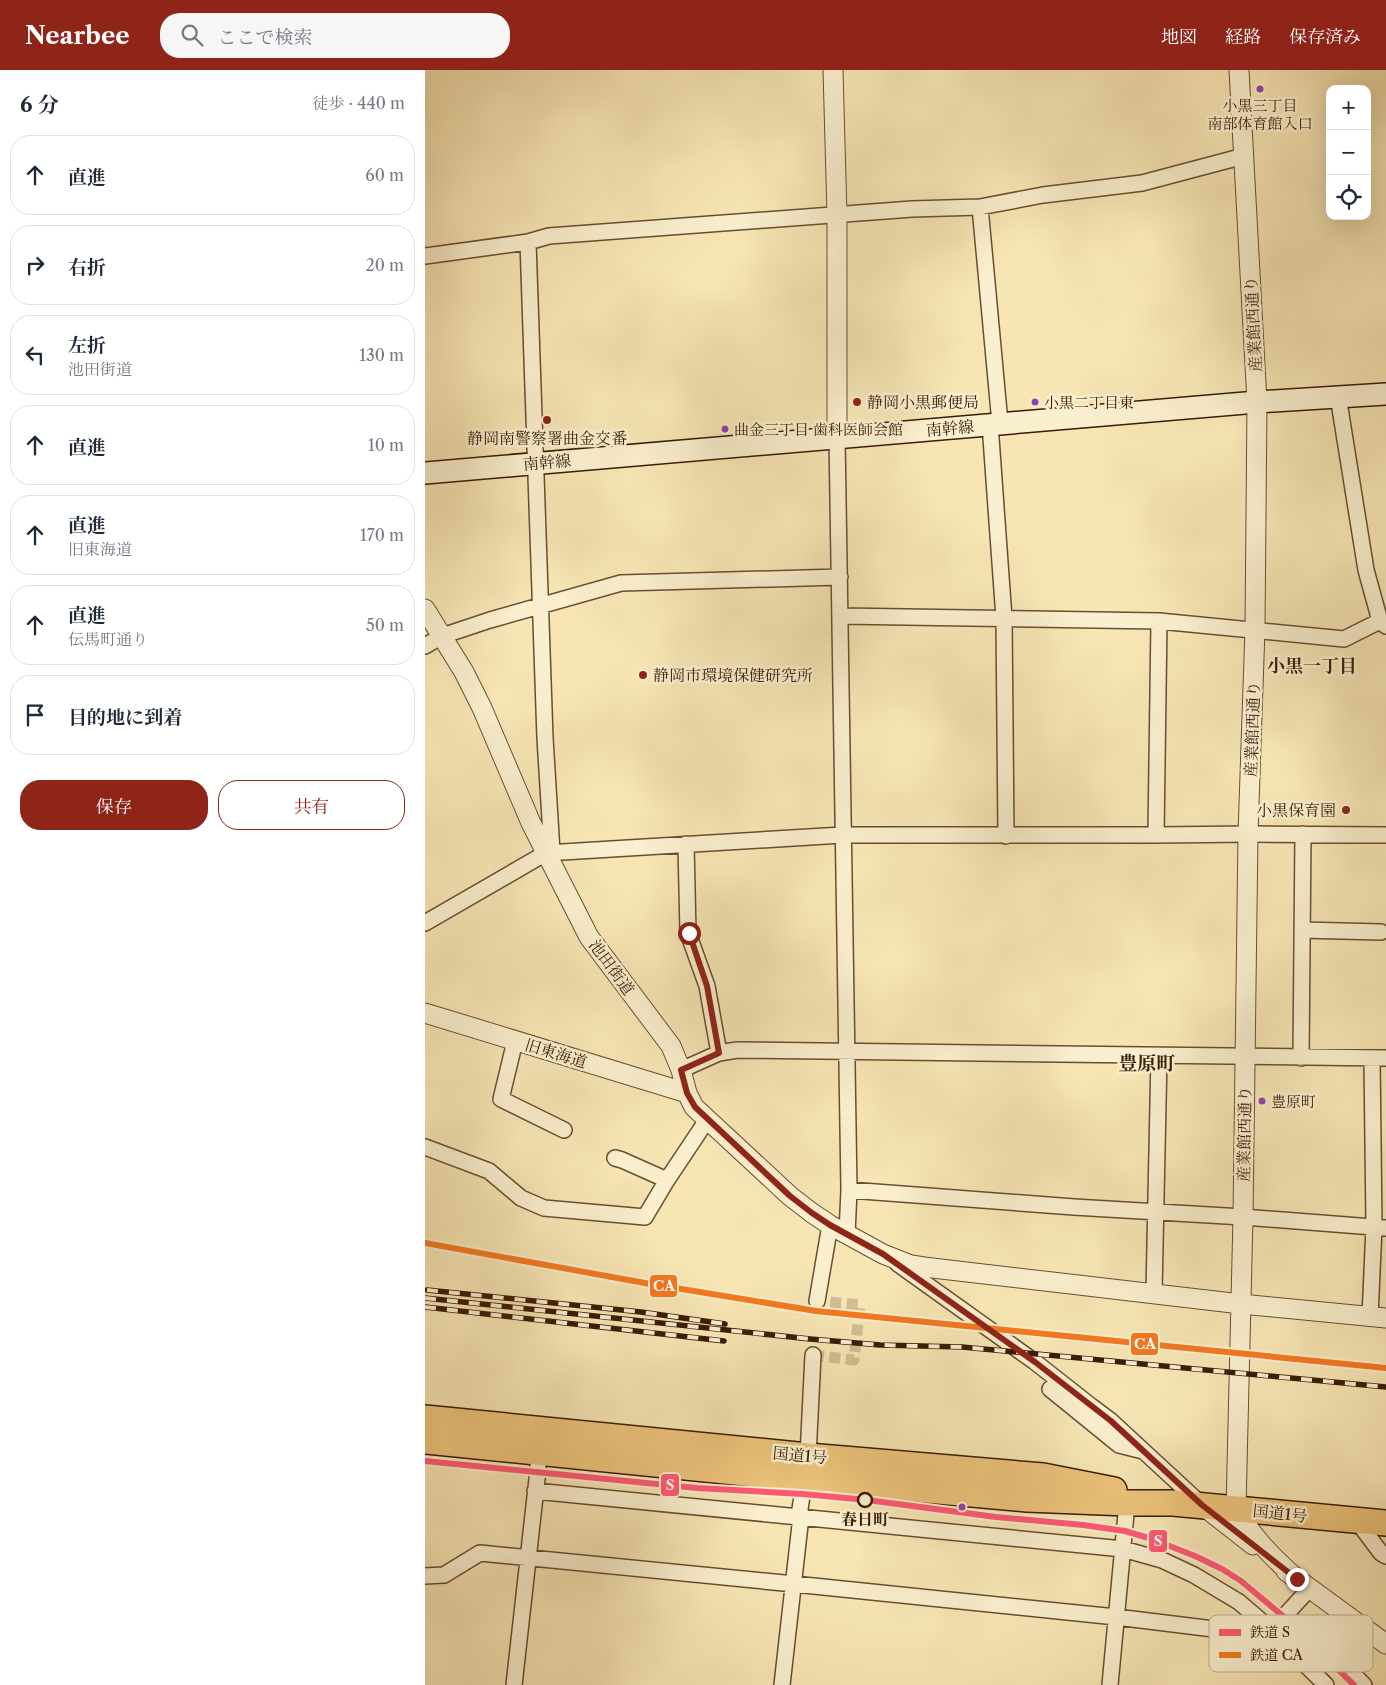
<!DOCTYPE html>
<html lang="ja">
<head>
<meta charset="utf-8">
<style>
  :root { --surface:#fff; --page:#f6f6f7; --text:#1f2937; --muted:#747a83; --line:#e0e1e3; --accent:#8f2418 }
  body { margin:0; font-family:"Libre Caslon Text","Noto Serif JP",serif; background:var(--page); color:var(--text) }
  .controls { position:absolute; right:15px; top:15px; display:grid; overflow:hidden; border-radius:10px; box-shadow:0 5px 20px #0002 }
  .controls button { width:45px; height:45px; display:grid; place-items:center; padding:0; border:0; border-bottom:1px solid var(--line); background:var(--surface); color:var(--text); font:25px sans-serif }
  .stop { position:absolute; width:15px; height:15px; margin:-11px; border:4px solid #8f2418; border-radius:50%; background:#fff }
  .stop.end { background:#8f2418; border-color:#fff; box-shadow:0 1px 5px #0008 }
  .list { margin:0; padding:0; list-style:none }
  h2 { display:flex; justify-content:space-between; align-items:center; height:65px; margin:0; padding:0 20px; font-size:21px }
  h2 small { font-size:16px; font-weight:400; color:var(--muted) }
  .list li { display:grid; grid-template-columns:32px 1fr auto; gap:15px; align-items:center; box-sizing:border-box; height:80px; margin:0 10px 10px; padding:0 10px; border:1px solid var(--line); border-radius:20px }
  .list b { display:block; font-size:19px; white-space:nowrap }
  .list p { margin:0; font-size:16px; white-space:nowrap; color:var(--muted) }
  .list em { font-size:16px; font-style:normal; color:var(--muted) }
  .actions { display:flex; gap:10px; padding:15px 20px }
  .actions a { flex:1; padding:11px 0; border:1px solid var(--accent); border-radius:20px; text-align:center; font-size:18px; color:var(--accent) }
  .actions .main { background:var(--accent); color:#fff }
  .icon { flex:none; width:28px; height:28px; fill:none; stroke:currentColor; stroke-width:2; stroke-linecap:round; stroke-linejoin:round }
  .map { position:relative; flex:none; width:961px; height:1615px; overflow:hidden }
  header { display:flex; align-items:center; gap:30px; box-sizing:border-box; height:70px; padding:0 25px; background:var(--accent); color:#fff }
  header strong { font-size:24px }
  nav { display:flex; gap:28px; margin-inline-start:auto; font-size:18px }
  .search { width:350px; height:45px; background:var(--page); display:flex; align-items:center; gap:12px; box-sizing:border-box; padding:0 18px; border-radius:20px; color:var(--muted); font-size:19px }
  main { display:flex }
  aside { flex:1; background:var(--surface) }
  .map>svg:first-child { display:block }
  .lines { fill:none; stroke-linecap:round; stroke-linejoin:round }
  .pedestrian-tunnel { stroke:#d1bd91; stroke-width:11; stroke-dasharray:11 5.5; stroke-linecap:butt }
  .minor-casing { stroke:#694d31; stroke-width:18 }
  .tertiary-casing { stroke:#694d31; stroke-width:21 }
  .secondary-casing { stroke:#3a1a05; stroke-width:24 }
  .trunk-casing { stroke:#3a1a05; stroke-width:28 }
  .minor { stroke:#faefce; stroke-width:15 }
  .tertiary { stroke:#faefce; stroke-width:19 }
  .secondary { stroke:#faefce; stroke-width:21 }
  .trunk { stroke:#ecc37a; stroke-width:25 }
  .rail-casing { stroke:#3a1a05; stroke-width:5.5 }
  .rail { stroke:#faefce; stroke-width:4; stroke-dasharray:11; stroke-linecap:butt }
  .rail-1-casing { stroke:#faefce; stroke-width:10 }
  .rail-2-casing { stroke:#faefce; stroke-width:10 }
  .rail-1 { stroke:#ff5973; stroke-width:6 }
  .rail-2 { stroke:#f47921; stroke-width:6 }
  .route { stroke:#8f2418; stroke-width:6 }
  .bus-dot { fill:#8e44ad; stroke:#faefce; stroke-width:2 }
  .poi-dot { fill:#8f2418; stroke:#faefce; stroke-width:2 }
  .stop-dot { fill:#faefce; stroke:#3a1a05; stroke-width:2.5 }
  .labels { text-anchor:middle; stroke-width:5; stroke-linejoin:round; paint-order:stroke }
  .bus-label { font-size:15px; fill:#3a1a05; stroke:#faefce; text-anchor:start }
  .street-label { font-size:16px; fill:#3a1a05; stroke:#faefce }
  .poi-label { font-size:16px; fill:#3a1a05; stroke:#faefce; text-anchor:start }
  .stop-label { font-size:16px; font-weight:bold; fill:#3a1a05; stroke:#faefce }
  .neighbourhood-label { font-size:18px; font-weight:bold; fill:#3a1a05; stroke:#faefce }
  .quarter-label { font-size:19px; font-weight:bold; fill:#3a1a05; stroke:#faefce }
  .key { fill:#faefce; stroke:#c0af92; stroke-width:1 }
  .key-label { font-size:14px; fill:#3a1a05 }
  .line-badge { stroke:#faefce; stroke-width:2 }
  .badge-label { font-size:14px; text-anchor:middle; font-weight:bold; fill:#fff }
</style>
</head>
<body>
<header>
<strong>Nearbee</strong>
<div class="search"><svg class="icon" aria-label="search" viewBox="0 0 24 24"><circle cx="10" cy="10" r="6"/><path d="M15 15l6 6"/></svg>ここで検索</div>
<nav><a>地図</a><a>経路</a><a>保存済み</a></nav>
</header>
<main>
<aside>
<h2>6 分<small>徒歩 · 440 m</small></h2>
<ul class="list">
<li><svg class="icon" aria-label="ahead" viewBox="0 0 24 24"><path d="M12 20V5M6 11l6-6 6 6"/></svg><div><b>直進</b></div><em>60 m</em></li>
<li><svg class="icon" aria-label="right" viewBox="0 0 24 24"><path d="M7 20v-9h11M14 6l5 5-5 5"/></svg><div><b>右折</b></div><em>20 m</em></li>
<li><svg class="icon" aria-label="left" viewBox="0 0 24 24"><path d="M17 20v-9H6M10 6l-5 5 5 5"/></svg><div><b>左折</b><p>池田街道</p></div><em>130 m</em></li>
<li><svg class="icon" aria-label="ahead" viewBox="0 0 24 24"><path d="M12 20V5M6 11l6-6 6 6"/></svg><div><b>直進</b></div><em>10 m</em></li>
<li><svg class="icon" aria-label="ahead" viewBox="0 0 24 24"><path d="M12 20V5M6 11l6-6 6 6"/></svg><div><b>直進</b><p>旧東海道</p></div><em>170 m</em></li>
<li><svg class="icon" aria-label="ahead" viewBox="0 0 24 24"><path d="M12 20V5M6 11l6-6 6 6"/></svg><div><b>直進</b><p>伝馬町通り</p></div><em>50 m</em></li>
<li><svg class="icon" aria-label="arrive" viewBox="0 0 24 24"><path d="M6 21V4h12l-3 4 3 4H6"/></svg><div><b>目的地に到着</b></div></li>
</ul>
<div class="actions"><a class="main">保存</a><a>共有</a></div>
</aside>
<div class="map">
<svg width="961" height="1615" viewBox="0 0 961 1615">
  <rect width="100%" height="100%" fill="#f7e6b4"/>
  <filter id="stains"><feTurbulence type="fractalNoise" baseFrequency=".004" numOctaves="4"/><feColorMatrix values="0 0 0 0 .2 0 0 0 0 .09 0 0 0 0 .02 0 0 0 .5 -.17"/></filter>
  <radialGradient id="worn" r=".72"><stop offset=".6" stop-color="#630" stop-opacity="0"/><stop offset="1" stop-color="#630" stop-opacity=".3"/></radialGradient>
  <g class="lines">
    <path class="pedestrian-tunnel" d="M 388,1285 L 429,1290 L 435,1235 L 392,1231"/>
    <defs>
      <path id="minor" d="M 555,137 L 575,353
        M 103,172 L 120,668 L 127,782
        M 0,186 L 103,172 L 124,166 L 487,139 L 555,137 L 618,125 L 717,113 L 819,86
        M 913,326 L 941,500 L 955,551 L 961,556
        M 565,354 L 579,548 L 581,766
        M 412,367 C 417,618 419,869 424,1120 L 422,1164
        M 416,546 L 734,551 L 919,569 L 955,551
        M 0,576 L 17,566 L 65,550 L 196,513 L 415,507
        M 731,765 L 734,551
        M 261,774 L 263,863 L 282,916 L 294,983
        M 0,853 L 121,783 L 417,765 L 731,765 L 827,764 L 961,765
        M 877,860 L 956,862
        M 90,971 L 76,1029 L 139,1060
        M 876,988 L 878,764
        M 256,1000 L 294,983 L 312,980 L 961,988
        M 0,1077 L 64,1101 L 96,1128 L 119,1138 L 220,1147 L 242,1110 L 282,1050
        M 190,1088 L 197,1090 L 242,1110
        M 424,1120 L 649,1137 L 818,1147 L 961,1158
        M 473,1194 L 610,1292 L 666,1336 L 686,1351 L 777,1435
        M 729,1223 L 734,986
        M 392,1231 L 405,1155
        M 945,1247 L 949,1157 L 947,988
        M 625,1319 L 694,1375 L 718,1381
        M 110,1421 L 698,1479 L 737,1490 L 769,1505 L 814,1532 L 835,1550 L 901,1615
        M 932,1451 L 956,1483 L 961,1486
        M 0,1506 L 19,1505 L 55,1483 L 369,1514 L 691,1547 L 813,1562 L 846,1561 L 885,1518
        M 938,1558 L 918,1588 L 924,1600 L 939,1615
        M 89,1615 L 112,1409 L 114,1383
        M 357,1615 L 376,1446 L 375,1439 L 383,1386 L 388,1285
        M 685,1615 L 702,1433"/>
      <path id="tertiary" d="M 408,0 L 412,145 L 412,367
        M 814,0 L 832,332 L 830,559 L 823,764 L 818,1147 L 811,1438 C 826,1466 848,1488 872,1509
        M 0,539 L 39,602 L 57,638 L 106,753 L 164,867 L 246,976 L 256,1000 L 262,1023 L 269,1037 L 365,1126 L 387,1143 L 405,1155 L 458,1184 L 486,1195 L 499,1197 L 816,1234 L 961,1248
        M 0,943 L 262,1023
        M 777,1435 L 828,1475
        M 861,1501 L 961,1574"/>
      <path id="secondary" d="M 0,403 L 832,332 L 961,324"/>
      <path id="trunk" d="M 0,1348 L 383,1386 L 618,1406 L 689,1420
        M 0,1371 L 380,1409 L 602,1429 L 702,1433 L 748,1433 L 961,1453"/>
    </defs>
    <use href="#minor" class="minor-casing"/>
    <use href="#tertiary" class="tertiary-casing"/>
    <use href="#secondary" class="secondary-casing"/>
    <use href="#trunk" class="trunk-casing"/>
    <use href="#minor" class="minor"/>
    <use href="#tertiary" class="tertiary"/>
    <use href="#secondary" class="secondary"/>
    <use href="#trunk" class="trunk"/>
    <defs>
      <path id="rail" d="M 2,1220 L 216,1242 L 300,1254
        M 0,1228 L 385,1269 L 455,1275 L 537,1277 L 961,1317
        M 0,1237 L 299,1271"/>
    </defs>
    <use href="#rail" class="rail-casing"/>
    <use href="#rail" class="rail"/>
    <defs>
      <path id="rail-1" d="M 0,1391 L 272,1418 L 378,1424 L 442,1430 L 571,1447 L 658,1455 L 700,1461 L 727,1469 L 770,1486 L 797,1499 L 816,1511 L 859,1547 L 929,1615"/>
      <path id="rail-2" d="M 0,1173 L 220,1213 L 391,1241 L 961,1298"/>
    </defs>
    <use href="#rail-1" class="rail-1-casing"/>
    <use href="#rail-2" class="rail-2-casing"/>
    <use href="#rail-1" class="rail-1"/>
    <use href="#rail-2" class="rail-2"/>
  </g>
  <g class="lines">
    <path class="route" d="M 264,863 L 282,916 L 294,983 L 256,1000 L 262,1023 L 270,1037 L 365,1126 L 387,1143 L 405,1155 L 458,1184 L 610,1292 L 686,1351 L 777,1435 L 872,1509"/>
  </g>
  <g class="bus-dot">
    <circle cx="835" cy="19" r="4.5"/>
    <circle cx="610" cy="332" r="4.5"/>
    <circle cx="300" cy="359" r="4.5"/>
    <circle cx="837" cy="1031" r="4.5"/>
    <circle cx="537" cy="1437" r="4.5"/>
  </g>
  <g class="poi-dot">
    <circle cx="432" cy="332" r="5"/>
    <circle cx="122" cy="350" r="5"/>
    <circle cx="218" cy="605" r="5"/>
    <circle cx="921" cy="740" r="5"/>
  </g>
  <circle class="stop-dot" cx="440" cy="1430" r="7"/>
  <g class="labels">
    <g class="bus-label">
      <text x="835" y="41" text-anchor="middle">小黒三丁目<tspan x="835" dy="18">南部体育館入口</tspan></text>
      <text x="619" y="338">小黒二丁目東</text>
      <text x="309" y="365">曲金三丁目 歯科医師会館</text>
      <text x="846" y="1037">豊原町</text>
    </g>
    <g class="street-label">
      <text transform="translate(828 254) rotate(-93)" y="6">産業館西通り</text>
      <text transform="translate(525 358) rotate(-5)" y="6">南幹線</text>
      <text transform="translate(122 392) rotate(-5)" y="6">南幹線</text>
      <text transform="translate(827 659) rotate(-88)" y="6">産業館西通り</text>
      <text transform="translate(187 897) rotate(54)" y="6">池田街道</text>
      <text transform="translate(131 983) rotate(17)" y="6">旧東海道</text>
      <text transform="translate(819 1064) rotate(-89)" y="6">産業館西通り</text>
      <text transform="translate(375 1385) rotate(5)" y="6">国道1号</text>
      <text transform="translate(855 1443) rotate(6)" y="6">国道1号</text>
    </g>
    <g class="poi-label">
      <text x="442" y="338">静岡小黒郵便局</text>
      <text x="122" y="374" text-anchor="middle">静岡南警察署曲金交番</text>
      <text x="228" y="611">静岡市環境保健研究所</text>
      <text x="911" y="746" text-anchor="end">小黒保育園</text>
    </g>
    <g class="stop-label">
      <text x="440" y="1455">春日町</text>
    </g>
    <g class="neighbourhood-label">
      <text x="887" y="602">小黒一丁目</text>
    </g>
    <g class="quarter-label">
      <text x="722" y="1000">豊原町</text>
    </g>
  </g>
  <rect x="784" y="1545" width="164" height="57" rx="8" class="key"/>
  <rect x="794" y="1559" width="22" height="7" fill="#ff5973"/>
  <rect x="794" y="1582" width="22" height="6" fill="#f47921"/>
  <g class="key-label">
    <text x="825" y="1567">鉄道 S</text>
    <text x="825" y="1590">鉄道 CA</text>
  </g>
  <g class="line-badge">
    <rect x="224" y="1204" width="29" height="24" rx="5" fill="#f47921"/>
    <rect x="705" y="1262" width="29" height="24" rx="5" fill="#f47921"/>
    <rect x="235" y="1403" width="20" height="24" rx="5" fill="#ff5973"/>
    <rect x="723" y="1459" width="20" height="24" rx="5" fill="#ff5973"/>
  </g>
  <g class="badge-label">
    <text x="239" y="1221">CA</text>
    <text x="720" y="1279">CA</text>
    <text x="245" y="1420">S</text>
    <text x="733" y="1476">S</text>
  </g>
  <rect width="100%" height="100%" filter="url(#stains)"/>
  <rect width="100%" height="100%" fill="url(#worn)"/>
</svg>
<div class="controls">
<button>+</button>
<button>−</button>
<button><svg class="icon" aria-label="locate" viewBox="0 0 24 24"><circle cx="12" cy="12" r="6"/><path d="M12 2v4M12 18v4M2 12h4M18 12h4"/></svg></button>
</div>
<div class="stop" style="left:264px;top:863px"></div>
<div class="stop end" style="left:872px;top:1509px"></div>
</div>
</main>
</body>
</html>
